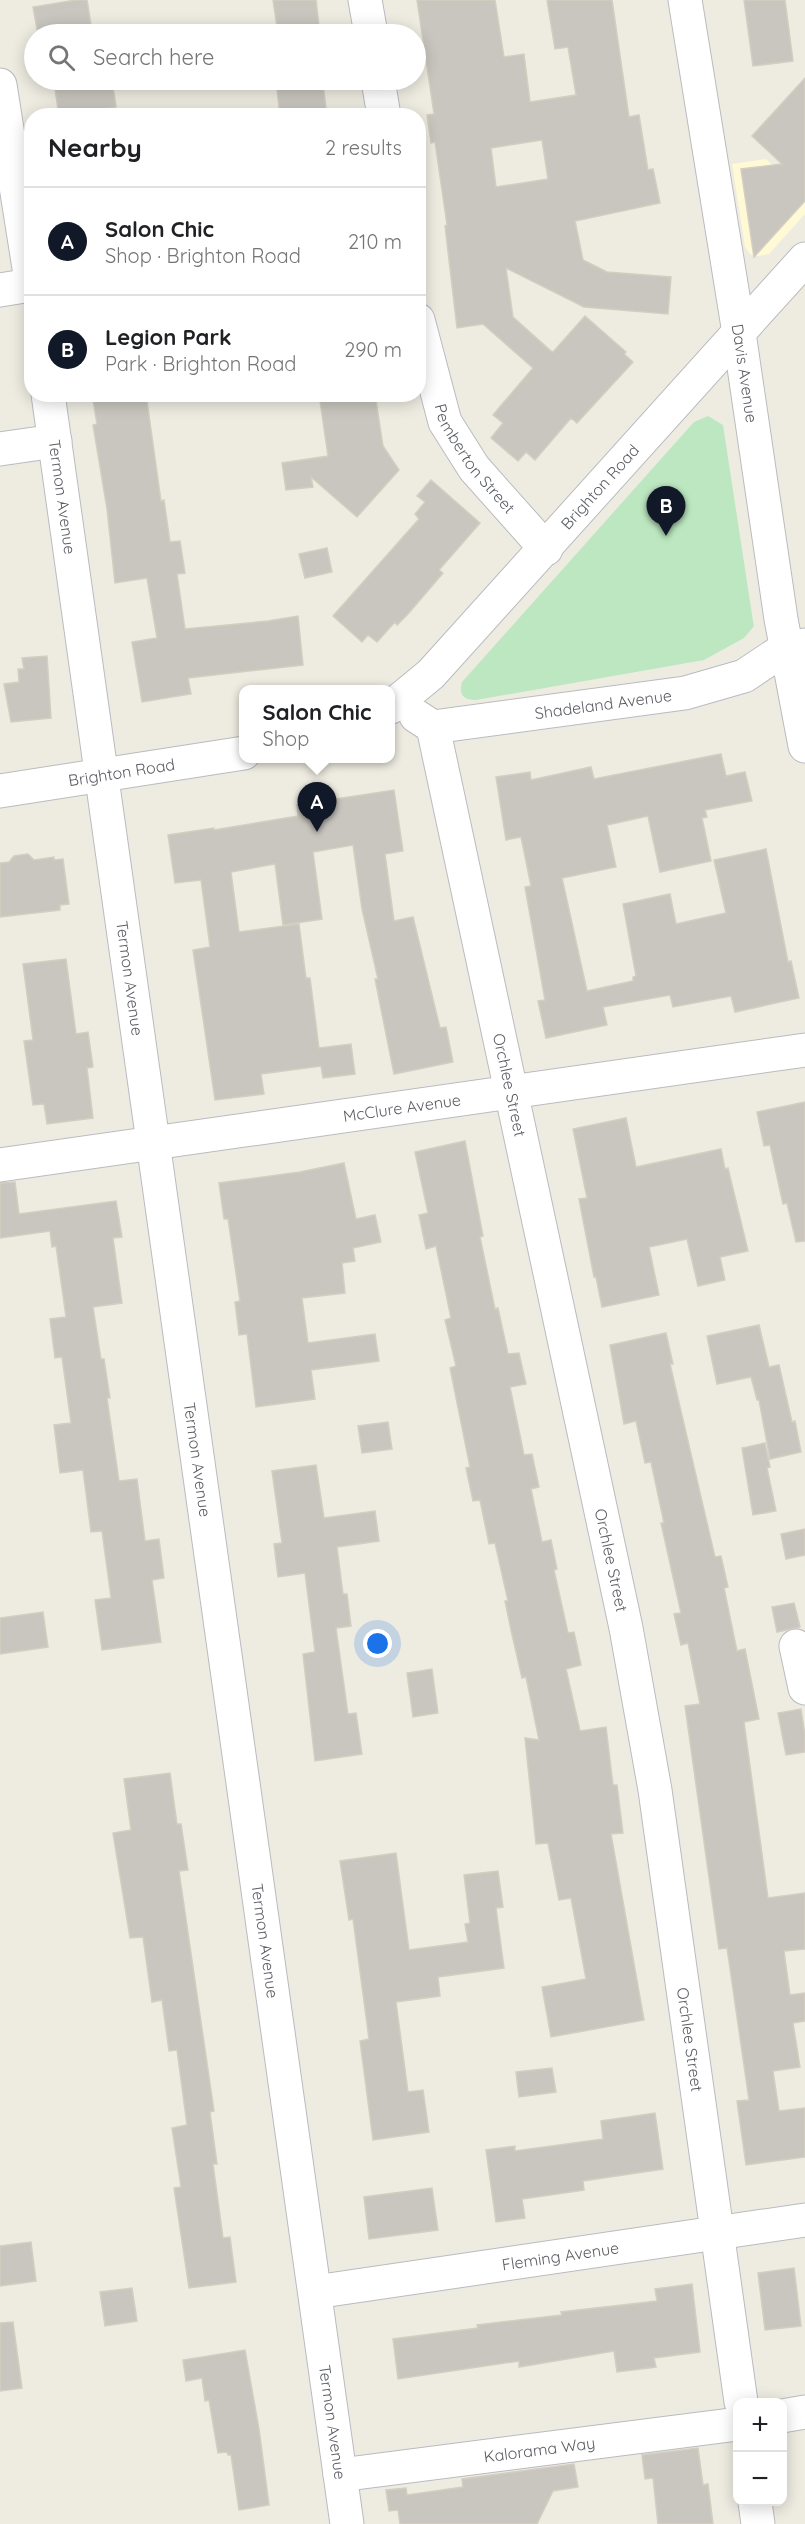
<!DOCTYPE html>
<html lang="en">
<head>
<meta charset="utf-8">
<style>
  :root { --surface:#fff; --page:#f6f6f6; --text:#202124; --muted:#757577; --line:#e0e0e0; --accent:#111827 }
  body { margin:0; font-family:Quicksand,sans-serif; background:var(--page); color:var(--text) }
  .controls { position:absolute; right:18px; bottom:18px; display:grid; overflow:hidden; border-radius:12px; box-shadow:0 3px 15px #0003 }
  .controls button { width:54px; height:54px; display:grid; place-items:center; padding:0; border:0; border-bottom:2px solid var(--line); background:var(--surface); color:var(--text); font:30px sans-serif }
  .you { position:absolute; left:378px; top:1644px; width:21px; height:21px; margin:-15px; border:4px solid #fff; border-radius:50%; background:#1a73e8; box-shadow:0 0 0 9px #1a73e833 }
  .badge { display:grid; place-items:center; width:39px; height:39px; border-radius:50%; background:var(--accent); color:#fff; font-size:20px; font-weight:700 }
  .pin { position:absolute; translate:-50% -50px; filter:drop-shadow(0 2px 3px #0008) }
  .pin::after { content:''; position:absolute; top:32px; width:21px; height:18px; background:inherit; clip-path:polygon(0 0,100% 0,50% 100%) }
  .popup { position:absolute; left:239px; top:685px; width:156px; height:78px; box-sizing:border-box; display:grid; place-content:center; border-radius:12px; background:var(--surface); filter:drop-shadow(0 2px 4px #0005); font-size:20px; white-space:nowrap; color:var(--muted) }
  .popup b { font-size:22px; color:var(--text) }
  .popup::after { content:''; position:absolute; left:50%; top:100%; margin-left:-12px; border:12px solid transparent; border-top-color:var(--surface) }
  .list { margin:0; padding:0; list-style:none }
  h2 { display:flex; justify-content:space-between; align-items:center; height:78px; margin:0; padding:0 24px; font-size:26px }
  h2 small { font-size:20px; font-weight:400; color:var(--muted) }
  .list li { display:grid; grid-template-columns:39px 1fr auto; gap:18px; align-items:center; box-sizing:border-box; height:108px; padding:0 24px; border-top:2px solid var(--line) }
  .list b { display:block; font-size:22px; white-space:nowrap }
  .list p { margin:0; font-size:20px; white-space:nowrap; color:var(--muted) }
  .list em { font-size:20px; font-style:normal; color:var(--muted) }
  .icon { flex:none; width:33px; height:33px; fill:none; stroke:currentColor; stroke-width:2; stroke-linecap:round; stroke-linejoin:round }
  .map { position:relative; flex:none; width:805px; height:2524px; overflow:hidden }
  .search { position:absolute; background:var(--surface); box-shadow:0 3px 15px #0003; left:24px; top:24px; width:402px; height:66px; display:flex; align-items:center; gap:15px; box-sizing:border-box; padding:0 21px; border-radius:33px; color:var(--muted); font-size:22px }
  .panel { position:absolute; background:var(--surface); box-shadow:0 3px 15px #0003; left:24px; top:108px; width:402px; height:294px; border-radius:24px }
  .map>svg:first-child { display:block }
  .commercial { fill:#fff9d5 }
  .green { fill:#bce7c0 }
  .building { fill:#c9c6bf; stroke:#d3cec0; stroke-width:1.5; fill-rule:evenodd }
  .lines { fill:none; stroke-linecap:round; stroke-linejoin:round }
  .minor-casing { stroke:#b9bbc1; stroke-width:35 }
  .minor { stroke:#fff; stroke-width:33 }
  .labels { text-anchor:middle; stroke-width:6; stroke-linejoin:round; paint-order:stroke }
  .street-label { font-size:16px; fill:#5a5d63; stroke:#fff }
</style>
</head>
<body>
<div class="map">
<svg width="805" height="2524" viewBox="0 0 805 2524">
  <rect width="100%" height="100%" fill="#eeece1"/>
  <path class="commercial" d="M 766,159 L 805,196 L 805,214 L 769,254 L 759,256 L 751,255 L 745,247 L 732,164 Z"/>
  <path class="green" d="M 708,416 L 723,425 L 753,621 L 754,626 L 744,638 L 704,660 L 476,700 C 462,700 459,694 462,682 L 694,422 Z"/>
  <path class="building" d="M 76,0 L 87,0 L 92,31 L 69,34 L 38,34 L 33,7 Z
    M 273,0 L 316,0 L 320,34 L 278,34 Z
    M 417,0 L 495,0 L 504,57 L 524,54 L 530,102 L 576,95 L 568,47 L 555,49 L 547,0 L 612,0 L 629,117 L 639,115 L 648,170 L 653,169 L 660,203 L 575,221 L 583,260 L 607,272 L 671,277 L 668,314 L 584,307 L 506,268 L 513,317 L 551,351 L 553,352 L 585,316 L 626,352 L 624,354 L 633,362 L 577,423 L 571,418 L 535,460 L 526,452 L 518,461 L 491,438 L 503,423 L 493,415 L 533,368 L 483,324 L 457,328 L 445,226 L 447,225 L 435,142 L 431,143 L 427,115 L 434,114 ZM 542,140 L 548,179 L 496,187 L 491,148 Z
    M 744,0 L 785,0 L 793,61 L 753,66 Z
    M 805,78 L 805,201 L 754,257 L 741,169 L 782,164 L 752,136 Z
    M 112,80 L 116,107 L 59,116 L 55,89 Z
    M 323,84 L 327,116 L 280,116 L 277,89 Z
    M 92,394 L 146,394 L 161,501 L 164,500 L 170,542 L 180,541 L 185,573 L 177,574 L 185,629 L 268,621 L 298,616 L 303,665 L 188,678 L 191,694 L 142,702 L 132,642 L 157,638 L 147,578 L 115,583 L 107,509 L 93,425 L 97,424 Z
    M 319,394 L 375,394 L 383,446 L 399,470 L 357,517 L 311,477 L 313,487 L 286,490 L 282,463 L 328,456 Z
    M 431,480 L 480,523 L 439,570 L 443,573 L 408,614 L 397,625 L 395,622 L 377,642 L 368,635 L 362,642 L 333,616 L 419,519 L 415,514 L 425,502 L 417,496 Z
    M 327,548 L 332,572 L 305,578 L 299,554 Z
    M 47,656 L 51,718 L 11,722 L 4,684 L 19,682 L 18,669 L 24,669 L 22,658 Z
    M 721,754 L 726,776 L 745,772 L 752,801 L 705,810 L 707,817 L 702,818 L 711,861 L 660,872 L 648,816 L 607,825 L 616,867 L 562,878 L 587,991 L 633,981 L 633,977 L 636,976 L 623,904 L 670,894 L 676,924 L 726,913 L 714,860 L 766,849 L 788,962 L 791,961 L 799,998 L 735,1012 L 731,996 L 673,1007 L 670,995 L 603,1007 L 607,1025 L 546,1038 L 538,1001 L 545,1000 L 525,887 L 531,886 L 521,837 L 506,840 L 496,777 L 530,772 L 531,780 L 591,767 L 594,779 Z
    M 394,790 L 403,851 L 385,854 L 394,921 L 413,917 L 440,1028 L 446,1027 L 453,1062 L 394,1074 L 375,979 L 378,979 L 362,909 L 353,845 L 313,852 L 322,919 L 283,925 L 275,864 L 231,872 L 239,932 L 299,924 L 306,978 L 310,978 L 319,1048 L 351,1044 L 355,1074 L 323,1078 L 321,1066 L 261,1074 L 264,1094 L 215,1100 L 193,950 L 210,947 L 201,880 L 175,883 L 168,835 L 214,828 L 214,830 L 298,816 L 297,805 Z
    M 28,854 L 34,860 L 54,857 L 54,860 L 63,859 L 69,904 L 60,905 L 60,910 L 0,917 L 0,863 L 9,862 L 14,856 Z
    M 66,959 L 76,1034 L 88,1032 L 93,1067 L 87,1068 L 93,1118 L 47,1124 L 44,1104 L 33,1105 L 24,1041 L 33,1040 L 23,964 Z
    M 805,1102 L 805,1241 L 796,1242 L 787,1203 L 783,1204 L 770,1145 L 764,1146 L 757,1112 Z
    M 626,1118 L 636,1167 L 721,1149 L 725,1169 L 728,1168 L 748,1251 L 720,1257 L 725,1280 L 698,1286 L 687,1239 L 649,1247 L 659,1295 L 602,1307 L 596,1277 L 594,1277 L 579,1199 L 587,1198 L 573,1129 Z
    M 465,1141 L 483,1236 L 480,1237 L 495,1309 L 498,1308 L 508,1354 L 519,1353 L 526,1384 L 510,1387 L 524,1455 L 532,1454 L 539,1487 L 531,1489 L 542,1542 L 551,1540 L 557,1569 L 554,1570 L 568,1633 L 574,1632 L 581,1665 L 566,1669 L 580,1731 L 606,1727 L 613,1785 L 617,1785 L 623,1833 L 611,1834 L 644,2020 L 551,2037 L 542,1987 L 586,1979 L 571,1898 L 559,1900 L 548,1843 L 536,1844 L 525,1738 L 539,1740 L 526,1677 L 522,1678 L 511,1630 L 505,1601 L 508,1601 L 495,1543 L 489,1544 L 480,1500 L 473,1501 L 466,1468 L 470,1467 L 450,1368 L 456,1366 L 445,1320 L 451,1318 L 436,1246 L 426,1249 L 419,1215 L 428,1213 L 415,1152 Z
    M 344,1163 L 356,1219 L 375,1215 L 381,1242 L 353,1248 L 355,1261 L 342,1263 L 345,1293 L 302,1298 L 308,1343 L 375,1334 L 379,1361 L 311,1370 L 315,1399 L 256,1407 L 247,1334 L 239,1335 L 235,1302 L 240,1301 L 228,1219 L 224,1219 L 219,1183 L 300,1172 Z
    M 15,1182 L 19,1214 L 116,1201 L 122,1237 L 113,1238 L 122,1303 L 93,1307 L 101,1359 L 104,1359 L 110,1398 L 107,1398 L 119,1481 L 137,1479 L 145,1541 L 159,1539 L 164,1578 L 152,1580 L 161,1642 L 102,1650 L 95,1600 L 111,1598 L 102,1531 L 91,1532 L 83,1470 L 60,1473 L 54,1425 L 71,1423 L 62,1357 L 55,1358 L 50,1319 L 66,1317 L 56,1246 L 52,1247 L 50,1231 L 0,1238 L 0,1183 Z
    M 759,1325 L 769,1367 L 779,1365 L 792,1422 L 795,1421 L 801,1452 L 770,1459 L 759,1400 L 757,1400 L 751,1377 L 717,1384 L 707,1336 Z
    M 666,1333 L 673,1364 L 670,1364 L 715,1557 L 721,1556 L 728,1587 L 724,1588 L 737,1651 L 745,1649 L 759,1719 L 744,1722 L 768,1898 L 805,1893 L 805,1949 L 784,1951 L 790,1995 L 805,1993 L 805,2021 L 793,2023 L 800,2067 L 773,2071 L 779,2111 L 805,2108 L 805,2157 L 746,2165 L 737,2101 L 749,2100 L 727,1948 L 719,1949 L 685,1706 L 700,1704 L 688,1643 L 681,1645 L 674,1614 L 681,1613 L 661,1523 L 664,1523 L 651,1462 L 645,1463 L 636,1421 L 624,1424 L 610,1345 Z
    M 388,1422 L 392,1449 L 362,1453 L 358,1426 Z
    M 765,1443 L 770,1467 L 767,1468 L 776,1511 L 753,1515 L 742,1448 Z
    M 316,1465 L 324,1518 L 375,1511 L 379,1541 L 337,1547 L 343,1594 L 347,1594 L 351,1626 L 336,1628 L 348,1714 L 356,1713 L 362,1754 L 315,1761 L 303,1654 L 315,1652 L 305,1573 L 278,1577 L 274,1544 L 282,1543 L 272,1471 Z
    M 805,1529 L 805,1555 L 786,1559 L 781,1534 Z
    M 794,1603 L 800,1627 L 777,1632 L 772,1607 Z
    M 43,1612 L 48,1647 L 0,1654 L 0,1618 Z
    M 432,1669 L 438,1713 L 413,1717 L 407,1673 Z
    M 801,1709 L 805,1735 L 805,1752 L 786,1755 L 778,1713 Z
    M 170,1773 L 177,1824 L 181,1824 L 188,1870 L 179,1871 L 214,2111 L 210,2112 L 217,2164 L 213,2164 L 223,2238 L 230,2237 L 236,2282 L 189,2288 L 174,2188 L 181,2187 L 172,2128 L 187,2125 L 177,2050 L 169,2051 L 162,2000 L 152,2002 L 143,1937 L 130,1938 L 113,1833 L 131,1830 L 124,1779 Z
    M 396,1853 L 409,1950 L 468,1942 L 465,1924 L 470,1923 L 464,1875 L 498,1871 L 503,1907 L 496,1908 L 504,1968 L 438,1977 L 440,1996 L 396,2002 L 408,2092 L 423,2090 L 429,2132 L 373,2140 L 360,2041 L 369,2039 L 353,1919 L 349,1920 L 340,1861 Z
    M 552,2068 L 556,2092 L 519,2097 L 516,2072 Z
    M 655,2113 L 663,2169 L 583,2181 L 584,2190 L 522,2199 L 525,2218 L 496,2222 L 486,2150 L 515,2146 L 515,2151 L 603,2139 L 601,2121 Z
    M 432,2188 L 438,2230 L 369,2239 L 364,2197 Z
    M 31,2242 L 36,2281 L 0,2286 L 0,2246 Z
    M 794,2268 L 801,2326 L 765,2330 L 758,2273 Z
    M 692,2284 L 700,2352 L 654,2358 L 656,2367 L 617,2372 L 614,2351 L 519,2367 L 519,2361 L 398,2379 L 393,2339 L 478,2328 L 477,2325 L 562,2315 L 561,2312 L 657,2301 L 655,2289 Z
    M 132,2288 L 137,2321 L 105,2326 L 100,2292 Z
    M 13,2322 L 22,2388 L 0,2391 L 0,2323 Z
    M 245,2350 L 259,2429 L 269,2505 L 239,2510 L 231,2455 L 228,2455 L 227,2452 L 218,2453 L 209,2400 L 205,2401 L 202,2378 L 186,2381 L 183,2360 Z
    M 698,2448 L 703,2485 L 708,2484 L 713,2524 L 658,2524 L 653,2478 L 645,2479 L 642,2455 Z
    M 574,2464 L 578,2487 L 553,2491 L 537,2524 L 400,2524 L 398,2510 L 389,2511 L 386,2490 L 406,2488 L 407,2495 L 463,2487 L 462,2479 Z"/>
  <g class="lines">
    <defs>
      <g id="minor">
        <path d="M 365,0 L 371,34"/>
        <path id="s1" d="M 685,0 L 739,333 L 781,619 L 805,746"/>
        <path d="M 378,80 L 384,116"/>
        <path d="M 0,85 L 32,287"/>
        <path d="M 0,290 L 31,285"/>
        <path id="s2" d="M 418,320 L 445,422 L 474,468 L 546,549"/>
        <path id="s3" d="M 48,394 L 347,2524"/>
        <path d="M 0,449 L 55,441"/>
        <path id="s4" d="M 391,707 L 431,674 L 805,259"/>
        <path id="s5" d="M 416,716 L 433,727 L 685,693 L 744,676 L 786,648 L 805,645"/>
        <path id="s6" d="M 433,727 L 626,1628 L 655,1790 L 741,2402"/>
        <path id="s7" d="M 0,791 L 244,753"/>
        <path id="s8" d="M 0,1165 L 805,1050"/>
        <path d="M 796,1646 L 805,1688"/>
        <path id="s9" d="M 315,2292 L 805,2220"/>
        <path d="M 782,2416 L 805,2412"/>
        <path id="s10" d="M 340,2475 L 738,2424"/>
        <path d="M 755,2502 L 758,2524"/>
      </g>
    </defs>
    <use href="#minor" class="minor-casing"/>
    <use href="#minor" class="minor"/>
  </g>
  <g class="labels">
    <g class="street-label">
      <text dy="6" stroke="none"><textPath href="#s1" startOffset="378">Davis Avenue</textPath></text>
      <text dy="6" stroke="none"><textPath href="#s2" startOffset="152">Pemberton Street</textPath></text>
      <text dy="6" stroke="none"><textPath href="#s4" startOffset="304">Brighton Road</textPath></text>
      <text dy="6" stroke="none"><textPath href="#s3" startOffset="104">Termon Avenue</textPath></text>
      <text dy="6" stroke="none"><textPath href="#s5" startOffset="192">Shadeland Avenue</textPath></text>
      <text dy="6" stroke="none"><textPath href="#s7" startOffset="123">Brighton Road</textPath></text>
      <text dy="6" stroke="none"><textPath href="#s3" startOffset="590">Termon Avenue</textPath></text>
      <text dy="6" stroke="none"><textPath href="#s6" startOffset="366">Orchlee Street</textPath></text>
      <text dy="6" stroke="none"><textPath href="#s8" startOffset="406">McClure Avenue</textPath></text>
      <text dy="6" stroke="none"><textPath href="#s3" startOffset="1076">Termon Avenue</textPath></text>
      <text dy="6" stroke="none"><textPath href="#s6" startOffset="852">Orchlee Street</textPath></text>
      <text dy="6" stroke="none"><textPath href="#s3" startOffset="1562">Termon Avenue</textPath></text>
      <text dy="6" stroke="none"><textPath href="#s6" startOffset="1338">Orchlee Street</textPath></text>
      <text dy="6" stroke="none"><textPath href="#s9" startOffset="248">Fleming Avenue</textPath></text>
      <text dy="6" stroke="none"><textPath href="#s3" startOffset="2048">Termon Avenue</textPath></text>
      <text dy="6" stroke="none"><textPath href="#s10" startOffset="201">Kalorama Way</textPath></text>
    </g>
  </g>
</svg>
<div class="controls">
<button>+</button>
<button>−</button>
</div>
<div class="you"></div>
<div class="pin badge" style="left:317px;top:832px">A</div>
<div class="popup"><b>Salon Chic</b>Shop</div>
<div class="pin badge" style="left:666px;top:536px">B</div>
<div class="search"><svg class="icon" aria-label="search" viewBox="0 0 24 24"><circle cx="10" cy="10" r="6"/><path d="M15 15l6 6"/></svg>Search here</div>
<section class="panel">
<h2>Nearby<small>2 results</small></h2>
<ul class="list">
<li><span class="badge">A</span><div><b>Salon Chic</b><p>Shop · Brighton Road</p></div><em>210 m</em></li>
<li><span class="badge">B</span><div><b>Legion Park</b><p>Park · Brighton Road</p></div><em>290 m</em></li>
</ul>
</section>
</div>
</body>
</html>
